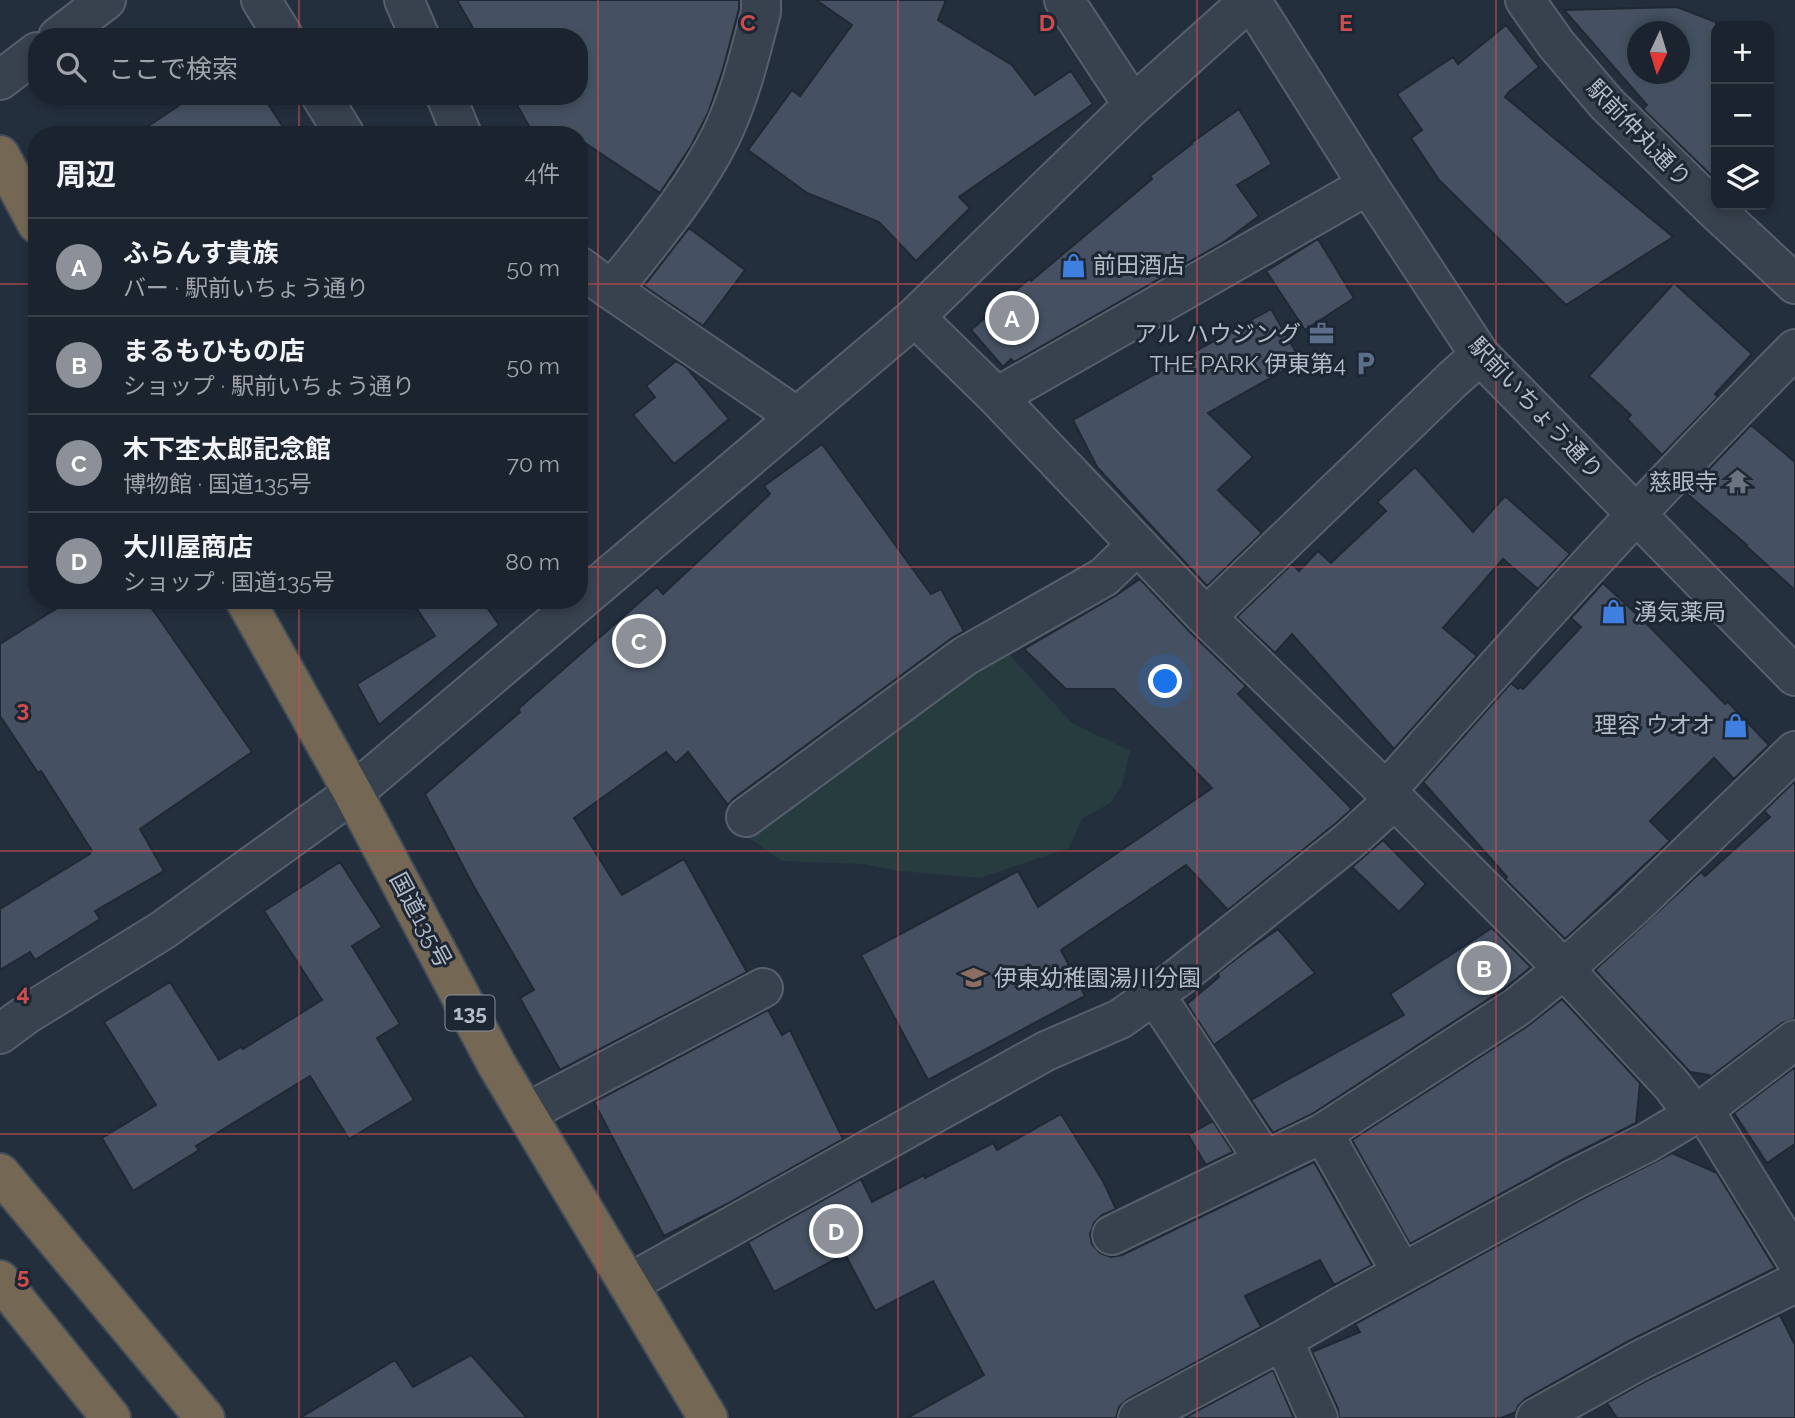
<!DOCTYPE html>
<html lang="ja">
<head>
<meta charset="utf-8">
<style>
  :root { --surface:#1b232e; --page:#282f3a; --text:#f1f3f6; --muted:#a0a4aa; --line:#39404a; --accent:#8c9099 }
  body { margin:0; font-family:Raleway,"Noto Sans JP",sans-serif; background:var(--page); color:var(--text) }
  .controls { position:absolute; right:21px; top:21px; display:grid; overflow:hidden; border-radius:14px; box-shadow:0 4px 10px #0003 }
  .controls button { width:63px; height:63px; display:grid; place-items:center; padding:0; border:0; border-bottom:2px solid var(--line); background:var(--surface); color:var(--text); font:35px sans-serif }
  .compass { position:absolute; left:1627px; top:21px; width:63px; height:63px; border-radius:50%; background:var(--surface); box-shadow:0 4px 10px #0003; rotate:184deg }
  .you { position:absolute; left:1166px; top:682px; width:24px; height:24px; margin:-18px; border:5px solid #fff; border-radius:50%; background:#1a73e8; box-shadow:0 0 0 10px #1a73e833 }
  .badge { display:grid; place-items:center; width:46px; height:46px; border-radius:50%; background:var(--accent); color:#fff; font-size:23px; font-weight:700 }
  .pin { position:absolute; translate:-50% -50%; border:4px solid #fff; box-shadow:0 2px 7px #0006 }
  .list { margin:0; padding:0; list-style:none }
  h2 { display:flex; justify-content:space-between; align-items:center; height:91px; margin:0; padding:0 28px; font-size:30px }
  h2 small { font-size:23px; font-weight:400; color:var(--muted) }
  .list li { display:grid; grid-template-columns:46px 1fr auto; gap:21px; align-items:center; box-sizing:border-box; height:98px; padding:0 28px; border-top:2px solid var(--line) }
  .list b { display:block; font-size:26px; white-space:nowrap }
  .list p { margin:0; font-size:23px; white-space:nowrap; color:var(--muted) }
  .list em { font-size:23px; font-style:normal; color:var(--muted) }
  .icon { flex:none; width:38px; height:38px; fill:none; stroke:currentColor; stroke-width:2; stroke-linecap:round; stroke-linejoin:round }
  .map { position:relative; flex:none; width:1795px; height:1418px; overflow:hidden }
  .search { position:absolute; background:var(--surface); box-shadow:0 4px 10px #0003; left:28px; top:28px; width:560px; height:77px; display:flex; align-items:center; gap:18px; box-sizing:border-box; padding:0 24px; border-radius:28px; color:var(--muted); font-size:26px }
  .panel { position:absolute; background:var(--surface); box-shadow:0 4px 10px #0003; left:28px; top:126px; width:560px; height:483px; border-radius:28px }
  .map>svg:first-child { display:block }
  .green { fill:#263c3f }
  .building { fill:#455162; stroke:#1f2835; stroke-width:2; fill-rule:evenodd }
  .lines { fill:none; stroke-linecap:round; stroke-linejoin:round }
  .minor-casing { stroke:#565f6c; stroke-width:42 }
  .highway-casing { stroke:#434c59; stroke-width:42 }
  .minor { stroke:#38414e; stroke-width:38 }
  .highway { stroke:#746855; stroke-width:38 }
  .grid { fill:none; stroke:#ce4d50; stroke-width:2; stroke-opacity:0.55 }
  .labels { text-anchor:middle; stroke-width:6; stroke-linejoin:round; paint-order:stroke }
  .shield { fill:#1d2633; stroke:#878f9c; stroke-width:2 }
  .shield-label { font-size:21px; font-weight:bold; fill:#b4bcc9 }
  .street-label { font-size:23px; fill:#b4bcc9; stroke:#1d2633 }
  .poi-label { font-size:23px; fill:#b4bcc9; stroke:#1d2633; text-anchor:end }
  .grid-label { font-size:23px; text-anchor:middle; font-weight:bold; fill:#ce4d50; stroke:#1d2633; stroke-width:6; stroke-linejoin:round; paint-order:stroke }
</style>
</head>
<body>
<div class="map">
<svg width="1795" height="1418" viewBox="0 0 1795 1418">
  <rect width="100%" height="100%" fill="#242f3e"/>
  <path class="green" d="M 987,630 L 1072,723 L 1130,751 L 1122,785 L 1110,803 L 1082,819 L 1069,848 L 980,878 L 900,871 L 863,864 L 782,861 L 740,832 L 741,796 L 828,723 L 846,721 L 861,710 L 908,652 Z"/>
  <path class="building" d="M 457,0 L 739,0 L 739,9 L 723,69 L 708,113 L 691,146 L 660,193 L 579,139 L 579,135 L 534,135 L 512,96 L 579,96 L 579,37 L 478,37 Z
    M 816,0 L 946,0 L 938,20 L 1012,65 L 1035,95 L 1071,71 L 1093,104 L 959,197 L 970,208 L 916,261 L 879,222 L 807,193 L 748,150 L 792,90 L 800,96 L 852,25 Z
    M 1677,7 L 1716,22 L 1716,180 L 1643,109 L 1647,105 L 1564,10 ZM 1637,32 L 1679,32 L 1679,74 L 1637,74 Z
    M 1506,25 L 1539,67 L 1509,92 L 1505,97 L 1673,237 L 1566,305 L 1439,180 L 1411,138 L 1422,130 L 1397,94 L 1453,57 L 1458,64 Z
    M 193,96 L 263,96 L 288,135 L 135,135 Z
    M 1239,109 L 1272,164 L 1237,185 L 1259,216 L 1224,242 L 1014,362 L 1011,359 L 1003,367 L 971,330 L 1029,279 L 1031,281 L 1152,179 L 1150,176 L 1192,144 L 1191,143 Z
    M 689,228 L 745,270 L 703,326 L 644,286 Z
    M 1318,239 L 1354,298 L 1305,330 L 1266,271 Z
    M 1674,283 L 1752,354 L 1715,394 L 1718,397 L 1662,455 L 1627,419 L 1631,415 L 1589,376 Z
    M 1271,309 L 1301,361 L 1208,413 L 1253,457 L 1218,490 L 1262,533 L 1207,586 L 1097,467 L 1073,420 Z
    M 676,361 L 687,368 L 729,419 L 674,464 L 633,415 L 655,397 L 646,386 Z
    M 1751,425 L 1795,462 L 1795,590 L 1746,546 L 1747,545 L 1686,493 Z
    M 822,444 L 931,594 L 941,589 L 964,631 L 952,638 L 733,799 L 728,805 L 688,752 L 676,763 L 666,752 L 574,818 L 622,895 L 684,859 L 747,972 L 560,1070 L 520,998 L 534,990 L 473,885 L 425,794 L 520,712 L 518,709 L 657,587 L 663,594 L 770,494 L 764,486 Z
    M 1415,467 L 1473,532 L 1505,496 L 1570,554 L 1538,589 L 1503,559 L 1443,628 L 1477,656 L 1394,749 L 1292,634 L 1275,653 L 1237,617 L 1292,564 L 1299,571 L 1318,551 L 1331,563 L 1386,511 L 1377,502 Z
    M 1140,579 L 1190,632 L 1246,686 L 1238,694 L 1352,809 L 1335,824 L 1228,910 L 1186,865 L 1061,950 L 1085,996 L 928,1080 L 861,955 L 1018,871 L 1038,907 L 1212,788 L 1114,689 L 1066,689 L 1024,649 L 1115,596 Z
    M 1603,583 L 1648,625 L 1725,704 L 1728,702 L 1769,745 L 1734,779 L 1714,758 L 1650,821 L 1670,841 L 1565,939 L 1505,879 L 1507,877 L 1423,782 L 1511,683 L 1518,689 L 1520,687 L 1523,689 L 1581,627 L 1571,618 Z
    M 70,600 L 146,600 L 252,752 L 140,829 L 164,871 L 95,911 L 100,919 L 35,960 L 30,952 L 0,970 L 0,909 L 90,854 L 89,852 L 92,851 L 41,771 L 38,773 L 0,716 L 0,644 Z
    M 411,600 L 482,600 L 499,625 L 379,725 L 357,684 L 435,636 Z
    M 1795,781 L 1795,1019 L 1782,1023 L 1710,1077 L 1709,1075 L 1690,1072 L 1595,970 L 1701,872 L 1705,876 L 1770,817 L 1764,811 Z
    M 1383,840 L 1426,884 L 1399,912 L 1352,867 Z
    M 340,862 L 382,927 L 352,946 L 400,1024 L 377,1038 L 414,1100 L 349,1139 L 310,1076 L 196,1146 L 199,1150 L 133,1191 L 102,1138 L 156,1105 L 104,1022 L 170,982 L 219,1060 L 241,1047 L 243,1049 L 322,1000 L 264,911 Z
    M 1492,928 L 1531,967 L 1504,989 L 1312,1114 L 1273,1133 L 1251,1100 L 1404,1015 L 1390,994 Z
    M 1278,929 L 1315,973 L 1214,1045 L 1187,1004 L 1219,977 L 1218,973 L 1249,949 Z
    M 1562,999 L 1640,1083 L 1636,1123 L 1564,1159 L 1410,1244 L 1352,1140 L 1529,1025 Z
    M 768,1010 L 782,1035 L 790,1030 L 843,1139 L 727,1204 L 664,1236 L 594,1102 Z
    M 1795,1067 L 1795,1144 L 1767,1163 L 1734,1113 Z
    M 1061,1114 L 1103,1181 L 1116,1209 L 1102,1215 L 1094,1223 L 1090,1234 L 1092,1244 L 1100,1253 L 1111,1257 L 1122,1255 L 1314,1162 L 1372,1265 L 1334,1285 L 1320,1260 L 1245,1296 L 1261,1327 L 1128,1399 L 1119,1407 L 1116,1418 L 907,1418 L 984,1375 L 933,1281 L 875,1311 L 845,1254 L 774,1292 L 748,1242 L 861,1179 L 872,1202 L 924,1175 L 925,1178 L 993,1143 L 997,1150 Z
    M 1213,1121 L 1233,1152 L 1206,1165 L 1188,1135 Z
    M 1672,1153 L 1717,1173 L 1775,1268 L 1627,1342 L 1525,1399 L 1518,1406 L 1516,1412 L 1501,1418 L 1339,1418 L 1338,1409 L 1312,1352 L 1360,1332 L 1355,1324 L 1584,1198 Z
    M 1780,1315 L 1795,1345 L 1795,1418 L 1617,1418 L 1607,1403 L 1648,1380 Z
    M 471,1355 L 527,1418 L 300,1418 L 395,1360 L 413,1387 Z
    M 1273,1370 L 1294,1418 L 1184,1418 Z"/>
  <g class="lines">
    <defs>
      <path id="minor" d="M 261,0 L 284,37
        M 404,0 L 420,37
        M 1064,0 L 1133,105
        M 1251,0 L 1368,185 L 1480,355 L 1795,676
        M 1525,0 L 1556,44 L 1606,103 L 1709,204 L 1795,284
        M 58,37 L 106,0
        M 0,80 L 37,52
        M 321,96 L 345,135
        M 446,96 L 462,135
        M 579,266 L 607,287 L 797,417
        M 612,290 C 651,241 693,192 721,136 C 740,97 750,54 761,12 L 761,0
        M 915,317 L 997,397 L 1206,617 L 1386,791 L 1564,969 L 1671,1084 L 1694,1114
        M 997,397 L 1368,185
        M 1206,617 L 1452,380 L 1480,355
        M 1386,791 C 1519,641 1653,492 1795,349
        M 746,817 L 965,656 L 1104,577 L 1137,545
        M 1155,995 L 1265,1161
        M 0,1034 L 27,1014 L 163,930 L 353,793 L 915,317 L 1133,105 L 1250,0
        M 1703,1109 L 1795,1258
        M 526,1113 L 763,988
        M 1323,1133 L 1402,1273
        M 1112,1235 L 1323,1133 L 1517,1007 L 1564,969 L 1633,907 L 1795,751
        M 628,1284 L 1046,1051 L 1120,1019 L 1179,977 L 1349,841 L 1394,800
        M 1283,1340 L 1318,1418
        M 1138,1418 L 1283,1340 L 1342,1306 L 1574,1179 L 1648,1142 L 1708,1106 L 1795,1040
        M 1536,1418 L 1638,1361 L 1795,1283"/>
      <path id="highway" d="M 0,155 L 37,224
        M 245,600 L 353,793 L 497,1065 L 708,1418
        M 0,1173 L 205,1418
        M 0,1280 L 111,1418"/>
    </defs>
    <use href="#minor" class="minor-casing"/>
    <use href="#highway" class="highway-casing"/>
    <use href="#minor" class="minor"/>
    <use href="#highway" class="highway"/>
  </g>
  <path class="grid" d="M 299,0 L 299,37M 598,0 L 598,1418M 898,0 L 898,1418M 1197,0 L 1197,1418M 1496,0 L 1496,1418M 299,96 L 299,135M 0,284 L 37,284M 579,284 L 1795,284M 0,567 L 37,567M 579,567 L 1795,567M 299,600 L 299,1418M 0,851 L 1795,851M 0,1134 L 1795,1134"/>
  <defs>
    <symbol id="shop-bare" viewBox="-9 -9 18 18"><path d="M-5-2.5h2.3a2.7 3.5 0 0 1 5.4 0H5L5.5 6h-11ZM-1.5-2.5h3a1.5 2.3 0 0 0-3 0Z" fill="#3f7fe0" stroke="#1d2633" stroke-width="2.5" paint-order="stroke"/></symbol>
    <symbol id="office-bare" viewBox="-9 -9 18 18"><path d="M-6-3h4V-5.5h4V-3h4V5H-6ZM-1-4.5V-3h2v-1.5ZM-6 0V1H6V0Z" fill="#5c6f8a" stroke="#1d2633" stroke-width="2.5" paint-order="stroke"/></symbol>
    <symbol id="parking-bare" viewBox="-9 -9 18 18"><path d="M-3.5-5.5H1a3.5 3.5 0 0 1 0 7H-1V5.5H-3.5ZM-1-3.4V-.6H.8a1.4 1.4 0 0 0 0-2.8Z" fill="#5c6f8a" stroke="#1d2633" stroke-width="2.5" paint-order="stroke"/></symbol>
    <symbol id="temple-bare" viewBox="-9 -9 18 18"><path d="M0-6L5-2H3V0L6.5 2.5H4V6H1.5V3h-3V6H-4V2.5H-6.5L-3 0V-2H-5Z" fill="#6b7280" stroke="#1d2633" stroke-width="2.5" paint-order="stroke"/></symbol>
    <symbol id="school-bare" viewBox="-9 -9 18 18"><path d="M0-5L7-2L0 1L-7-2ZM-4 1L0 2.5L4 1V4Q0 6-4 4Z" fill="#8d6e63" stroke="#1d2633" stroke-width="2.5" paint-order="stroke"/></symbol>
  </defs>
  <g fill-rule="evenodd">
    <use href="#shop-bare" x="1056" y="248" width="35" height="35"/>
    <use href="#office-bare" x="1304" y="316" width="35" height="35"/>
    <use href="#parking-bare" x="1348" y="346" width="35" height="35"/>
    <use href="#temple-bare" x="1720" y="464" width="35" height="35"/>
    <use href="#shop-bare" x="1596" y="594" width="35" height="35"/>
    <use href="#shop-bare" x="1718" y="708" width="35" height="35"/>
    <use href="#school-bare" x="956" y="960" width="35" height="35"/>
  </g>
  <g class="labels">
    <rect class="shield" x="445.5" y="995.5" width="49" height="35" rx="5"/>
    <g class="shield-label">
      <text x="470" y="1020">135</text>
    </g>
    <g class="street-label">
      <text transform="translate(1639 133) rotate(46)" y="8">駅前仲丸通り</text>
      <text transform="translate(1536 408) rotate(47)" y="8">駅前いちょう通り</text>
      <text transform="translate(421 920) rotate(62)" y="8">国道135号</text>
    </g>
    <g class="poi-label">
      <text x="1093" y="273" text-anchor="start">前田酒店</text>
      <text x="1301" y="342">アル ハウジング</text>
      <text x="1346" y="372">THE PARK 伊東第4</text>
      <text x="1718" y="490">慈眼寺</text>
      <text x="1634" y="620" text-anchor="start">湧気薬局</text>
      <text x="1715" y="733">理容 ウオオ</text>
      <text x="994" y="986" text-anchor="start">伊東幼稚園湯川分園</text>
    </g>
  </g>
  <g class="grid-label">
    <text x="748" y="31">C</text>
    <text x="1047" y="31">D</text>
    <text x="1346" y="31">E</text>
    <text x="23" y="717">3</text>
    <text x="23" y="1001">4</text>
    <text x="23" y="1284">5</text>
  </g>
</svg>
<div class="controls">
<button>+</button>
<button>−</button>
<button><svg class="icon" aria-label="layers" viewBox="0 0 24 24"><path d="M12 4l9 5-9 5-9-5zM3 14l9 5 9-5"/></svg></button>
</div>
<svg class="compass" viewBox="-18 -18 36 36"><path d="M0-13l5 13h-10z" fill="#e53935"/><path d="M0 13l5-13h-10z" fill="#a0a4aa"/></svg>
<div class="you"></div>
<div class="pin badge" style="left:1012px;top:318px">A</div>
<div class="pin badge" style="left:1484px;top:968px">B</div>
<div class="pin badge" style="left:639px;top:641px">C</div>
<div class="pin badge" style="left:836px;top:1231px">D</div>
<div class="search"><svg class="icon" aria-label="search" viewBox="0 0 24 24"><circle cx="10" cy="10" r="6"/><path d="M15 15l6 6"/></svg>ここで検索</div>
<section class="panel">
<h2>周辺<small>4件</small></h2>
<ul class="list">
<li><span class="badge">A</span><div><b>ふらんす貴族</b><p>バー · 駅前いちょう通り</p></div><em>50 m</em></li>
<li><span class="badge">B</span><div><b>まるもひもの店</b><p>ショップ · 駅前いちょう通り</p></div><em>50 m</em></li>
<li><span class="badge">C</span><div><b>木下杢太郎記念館</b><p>博物館 · 国道135号</p></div><em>70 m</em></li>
<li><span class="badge">D</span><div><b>大川屋商店</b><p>ショップ · 国道135号</p></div><em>80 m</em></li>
</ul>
</section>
</div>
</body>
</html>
